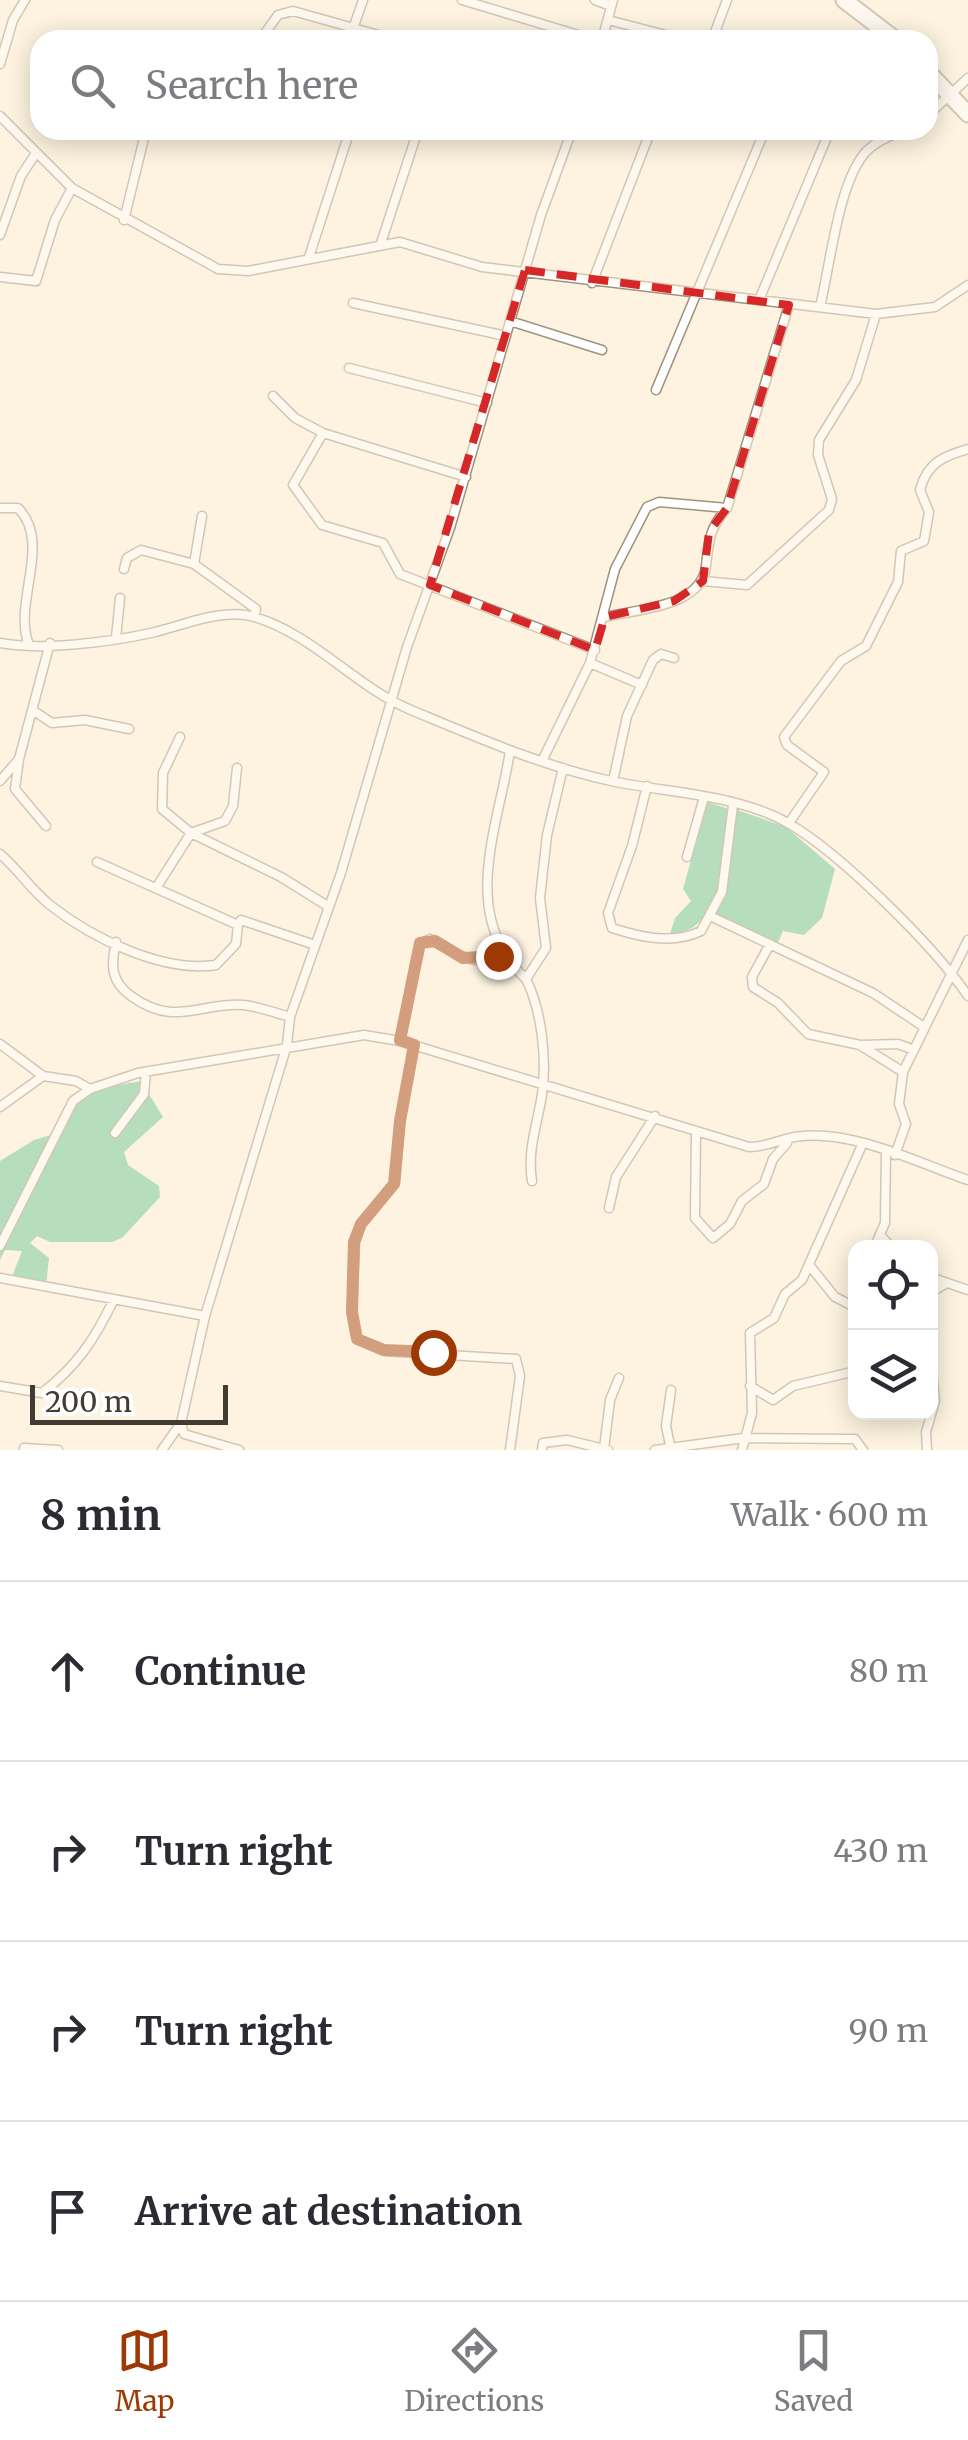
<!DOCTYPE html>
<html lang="en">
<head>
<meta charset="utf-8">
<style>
  :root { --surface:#fff; --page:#f7f7f7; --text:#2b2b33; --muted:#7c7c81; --line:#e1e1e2; --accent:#9e3905 }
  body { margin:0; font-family:Merriweather,serif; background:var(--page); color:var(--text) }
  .controls { position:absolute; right:30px; bottom:30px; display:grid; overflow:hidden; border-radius:20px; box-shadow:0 5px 25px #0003 }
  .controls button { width:90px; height:90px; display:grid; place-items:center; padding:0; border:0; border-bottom:2px solid var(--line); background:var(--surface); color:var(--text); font:50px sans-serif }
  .scale { position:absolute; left:30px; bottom:25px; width:198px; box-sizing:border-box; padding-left:10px; border:5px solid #413b32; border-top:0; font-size:28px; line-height:35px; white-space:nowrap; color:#413b32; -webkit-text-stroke:8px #fff; paint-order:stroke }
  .stop { position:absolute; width:30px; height:30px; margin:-22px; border:8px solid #9e3905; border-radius:50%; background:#fff }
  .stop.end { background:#9e3905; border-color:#fff; box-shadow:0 2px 10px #0008 }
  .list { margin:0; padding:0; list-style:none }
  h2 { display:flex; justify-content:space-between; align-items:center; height:130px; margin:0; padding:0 40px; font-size:42px }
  h2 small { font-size:32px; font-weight:400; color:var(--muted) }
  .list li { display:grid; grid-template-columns:65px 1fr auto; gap:30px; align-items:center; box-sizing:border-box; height:180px; padding:0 40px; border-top:2px solid var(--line) }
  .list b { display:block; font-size:38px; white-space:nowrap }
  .list em { font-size:32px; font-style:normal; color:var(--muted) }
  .icon { flex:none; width:55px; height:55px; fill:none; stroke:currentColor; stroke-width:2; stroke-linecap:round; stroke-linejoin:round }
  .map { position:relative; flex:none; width:968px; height:1450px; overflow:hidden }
  .search { position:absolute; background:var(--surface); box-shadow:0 5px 25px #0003; left:30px; right:30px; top:30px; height:110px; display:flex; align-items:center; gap:25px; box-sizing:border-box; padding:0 35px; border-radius:30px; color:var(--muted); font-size:38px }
  .sheet { height:850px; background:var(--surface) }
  nav { display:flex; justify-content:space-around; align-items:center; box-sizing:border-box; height:140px; border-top:2px solid var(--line); background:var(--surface); font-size:28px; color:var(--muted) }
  nav a { display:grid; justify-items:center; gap:5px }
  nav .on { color:var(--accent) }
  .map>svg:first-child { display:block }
  .forest { fill:#60c494 }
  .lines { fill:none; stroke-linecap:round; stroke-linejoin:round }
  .street-casing { stroke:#9f937e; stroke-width:11 }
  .highway-casing { stroke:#9f937e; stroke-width:19 }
  .street { stroke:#fff; stroke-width:8 }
  .highway { stroke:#fff; stroke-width:15 }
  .route { stroke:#9e3905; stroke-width:12 }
  .marked { fill:none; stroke:#d62828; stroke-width:8; stroke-dasharray:20 12; stroke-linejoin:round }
</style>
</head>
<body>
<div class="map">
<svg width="968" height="1450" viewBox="0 0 968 1450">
  <rect width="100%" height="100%" fill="#fdf3e0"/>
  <path class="forest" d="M 707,802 L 729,809 C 723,852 727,931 670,934 L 675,918 L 691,901 L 683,889 Z
    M 737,810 L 786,827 L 835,869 L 822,918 L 804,935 L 783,931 L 777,945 L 714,914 L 726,886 Z
    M 141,1081 L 163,1117 L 124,1152 L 128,1165 L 159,1186 L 160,1197 L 122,1238 L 112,1242 L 50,1242 L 37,1236 L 30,1243 L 49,1258 L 46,1286 L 11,1279 L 22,1251 L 5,1250 L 0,1260 L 0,1161 L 34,1140 L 61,1132 C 79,1089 98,1089 141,1081 Z"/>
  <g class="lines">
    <defs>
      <path id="street" d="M 462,0 L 595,40
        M 595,0 L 611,6
        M 608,20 L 685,40
        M 354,26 L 363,0
        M 260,40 L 278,15 L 293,11 L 396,40
        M 602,40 L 613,0
        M 712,40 L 727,0
        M 0,64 L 13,20 L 25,0
        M 928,115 L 968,78
        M 0,116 L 72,188 L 218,269 L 248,271 L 400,242 L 482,267 L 876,314 L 935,307 L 968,285
        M 124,220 L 146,130
        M 0,235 L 21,176 L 36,153
        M 381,243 L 418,130
        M 309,257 L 350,130
        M 0,277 L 36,281 L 55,220 L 72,188
        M 592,283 L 651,130
        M 759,300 L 830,130
        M 353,303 L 506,336
        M 820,307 C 830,266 838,186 864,154 C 874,142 890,136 904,130
        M 510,321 L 602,350
        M 349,368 L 487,403
        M 656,390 L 765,130
        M 273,396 L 295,418 L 323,433 L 466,477
        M 323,433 L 293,485 L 322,525 L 383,543 L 400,574 L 595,650
        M 0,508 L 18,508 C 53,543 12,603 29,645
        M 202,516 L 194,564 L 256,609 L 254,617
        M 124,569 L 127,558 L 141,550 L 194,564
        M 703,581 L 747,585 L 829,510 L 832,499 L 818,455 L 819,440 L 856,380 L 876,314
        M 605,617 C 638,609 702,607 706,566 C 709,540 709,529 727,508 L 789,305
        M 116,638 L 120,598
        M 0,643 C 41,651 110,642 151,633 C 182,626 223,607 255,617 C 314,635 356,687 411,710 C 476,737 542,766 611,781 C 668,793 737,794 788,823 C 840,853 934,946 968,996
        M 590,663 L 642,685
        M 34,711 L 52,723 L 85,720 L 129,729
        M 180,737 L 163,773 L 162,809 L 191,833 L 281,877 L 329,907
        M 510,751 C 498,829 458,915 526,979
        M 19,759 L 15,789 L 46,826
        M 542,761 L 590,663 L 615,569 L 647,507 L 659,502 L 727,508
        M 0,781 L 19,759 L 50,643
        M 613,781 L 627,716 L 653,660 L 661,654 L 674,658
        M 647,786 L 632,846 L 608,913 L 612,928 C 640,937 672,945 701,931 L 722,892 L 733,805
        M 789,823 L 824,772 L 787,745 L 784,737 L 841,661 L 866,646 L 898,582 L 901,551 L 924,541 L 929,512 L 920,490 C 927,463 943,456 968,449
        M 0,854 C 18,869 31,890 50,905 C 92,938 162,973 216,965 L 236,944 L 238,925
        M 687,857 L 704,797
        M 97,862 L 238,925 L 241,920 L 315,945
        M 156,888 L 191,833 L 225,821 L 233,806 L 237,768
        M 710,916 L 873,993 L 924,1027
        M 116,942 C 111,964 110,981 131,996 C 175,1028 199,1002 244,1005 C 260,1007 276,1013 290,1017
        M 770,944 L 752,977 L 753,987 L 778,1003 L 808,1034 L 860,1045 L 903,1072
        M 400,1041 L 420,943 L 430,939 C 452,950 476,972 501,952
        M 0,1044 L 43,1076 L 76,1081 L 90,1089
        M 414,1045 L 400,1121 L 395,1183 L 361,1223 L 355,1242 L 352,1312 L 357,1339 L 384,1351 L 516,1359 L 520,1376 L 510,1450
        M 860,1045 L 898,1044 L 914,1050
        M 0,1107 L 43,1076
        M 696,1131 L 695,1218 L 713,1238 L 730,1224 L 742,1201 L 764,1184 L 773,1159 L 787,1143
        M 115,1133 L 144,1094 L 146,1073
        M 895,1155 L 906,1124 L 899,1104 L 903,1072 L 968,940
        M 532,1181 C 527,1151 537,1125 542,1095 C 547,1060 542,1011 526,979 L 546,948 L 540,898 L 547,835 L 563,768
        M 609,1208 L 616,1177 L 655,1116
        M 881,1236 L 892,1248
        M 0,1246 L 73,1101 L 90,1089 L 138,1073 L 364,1035 L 400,1041 L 749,1147 C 769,1147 784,1137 802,1136 C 856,1131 918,1163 968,1180
        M 874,1248 L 885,1223 L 886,1152
        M 810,1266 L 835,1297 L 851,1305 L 856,1301
        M 930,1277 L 968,1290
        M 0,1278 L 205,1316
        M 930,1293 L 945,1284
        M 0,1386 L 42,1393 C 77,1366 95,1339 114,1299
        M 750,1386 L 773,1400 L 793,1386 L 856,1371
        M 181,1423 L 184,1434 L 239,1450
        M 670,1445 L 666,1426 L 671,1390
        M 24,1448 L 58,1450
        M 604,1449 L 610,1400 L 619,1378
        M 162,1450 L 181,1423 L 205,1316 L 287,1045 L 290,1017 L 341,873 L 407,647 L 450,528 L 541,215 L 572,130
        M 542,1450 L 543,1443 L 567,1440 L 608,1450
        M 655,1450 L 744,1438 L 855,1439 L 863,1450
        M 742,1450 L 752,1413 L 750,1333 L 774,1318 L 785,1294 L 802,1280 L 862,1145
        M 927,1450 L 926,1432 L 935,1401 L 930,1349"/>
      <path id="highway" d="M 844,0 L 896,40
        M 928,72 L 968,114"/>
    </defs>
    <use href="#street" class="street-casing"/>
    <use href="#highway" class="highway-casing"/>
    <use href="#street" class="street"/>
    <use href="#highway" class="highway"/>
  </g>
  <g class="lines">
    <path class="route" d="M 433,1352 L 384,1350 L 357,1339 L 352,1312 L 354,1242 L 361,1224 L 394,1184 L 400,1121 L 414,1045 L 400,1040 L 420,943 L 435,941 L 463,958 L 498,956"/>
  </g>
  <path d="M0 0H968V1450H0ZM 525,270 L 789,305 L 727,508 L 709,532 L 703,581 L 674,601 L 605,617 L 595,650 L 430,585 Z" fill="#fdf3e0" fill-opacity=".55" fill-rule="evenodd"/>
  <path class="marked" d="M 525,270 L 789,305 L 727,508 L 709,532 L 703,581 L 674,601 L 605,617 L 595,650 L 430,585 Z"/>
</svg>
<div class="controls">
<button><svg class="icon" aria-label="locate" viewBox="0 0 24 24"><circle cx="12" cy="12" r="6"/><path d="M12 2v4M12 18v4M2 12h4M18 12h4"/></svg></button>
<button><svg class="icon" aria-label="layers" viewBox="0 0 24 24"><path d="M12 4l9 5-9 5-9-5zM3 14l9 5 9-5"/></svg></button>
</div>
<div class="scale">200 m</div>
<div class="stop" style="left:433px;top:1352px"></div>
<div class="stop end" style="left:498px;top:956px"></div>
<div class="search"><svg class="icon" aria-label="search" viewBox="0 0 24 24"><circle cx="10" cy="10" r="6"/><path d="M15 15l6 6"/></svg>Search here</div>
</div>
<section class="sheet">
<h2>8 min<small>Walk · 600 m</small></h2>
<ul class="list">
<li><svg class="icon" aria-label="ahead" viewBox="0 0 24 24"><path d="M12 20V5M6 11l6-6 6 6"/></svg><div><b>Continue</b></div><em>80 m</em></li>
<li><svg class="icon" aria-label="right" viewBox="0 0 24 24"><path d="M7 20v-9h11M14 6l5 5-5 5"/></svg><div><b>Turn right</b></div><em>430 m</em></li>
<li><svg class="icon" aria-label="right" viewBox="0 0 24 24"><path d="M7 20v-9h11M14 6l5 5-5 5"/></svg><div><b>Turn right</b></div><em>90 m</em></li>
<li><svg class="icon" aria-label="arrive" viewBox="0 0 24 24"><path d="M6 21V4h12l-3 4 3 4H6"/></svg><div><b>Arrive at destination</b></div></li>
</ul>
</section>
<nav>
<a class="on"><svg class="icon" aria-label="map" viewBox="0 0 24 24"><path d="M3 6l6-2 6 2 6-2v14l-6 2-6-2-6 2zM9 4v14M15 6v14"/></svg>Map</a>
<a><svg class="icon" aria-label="directions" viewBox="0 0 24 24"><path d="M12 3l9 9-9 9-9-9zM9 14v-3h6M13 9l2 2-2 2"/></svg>Directions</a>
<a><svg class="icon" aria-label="saved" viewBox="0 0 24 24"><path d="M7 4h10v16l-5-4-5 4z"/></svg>Saved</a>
</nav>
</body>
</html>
